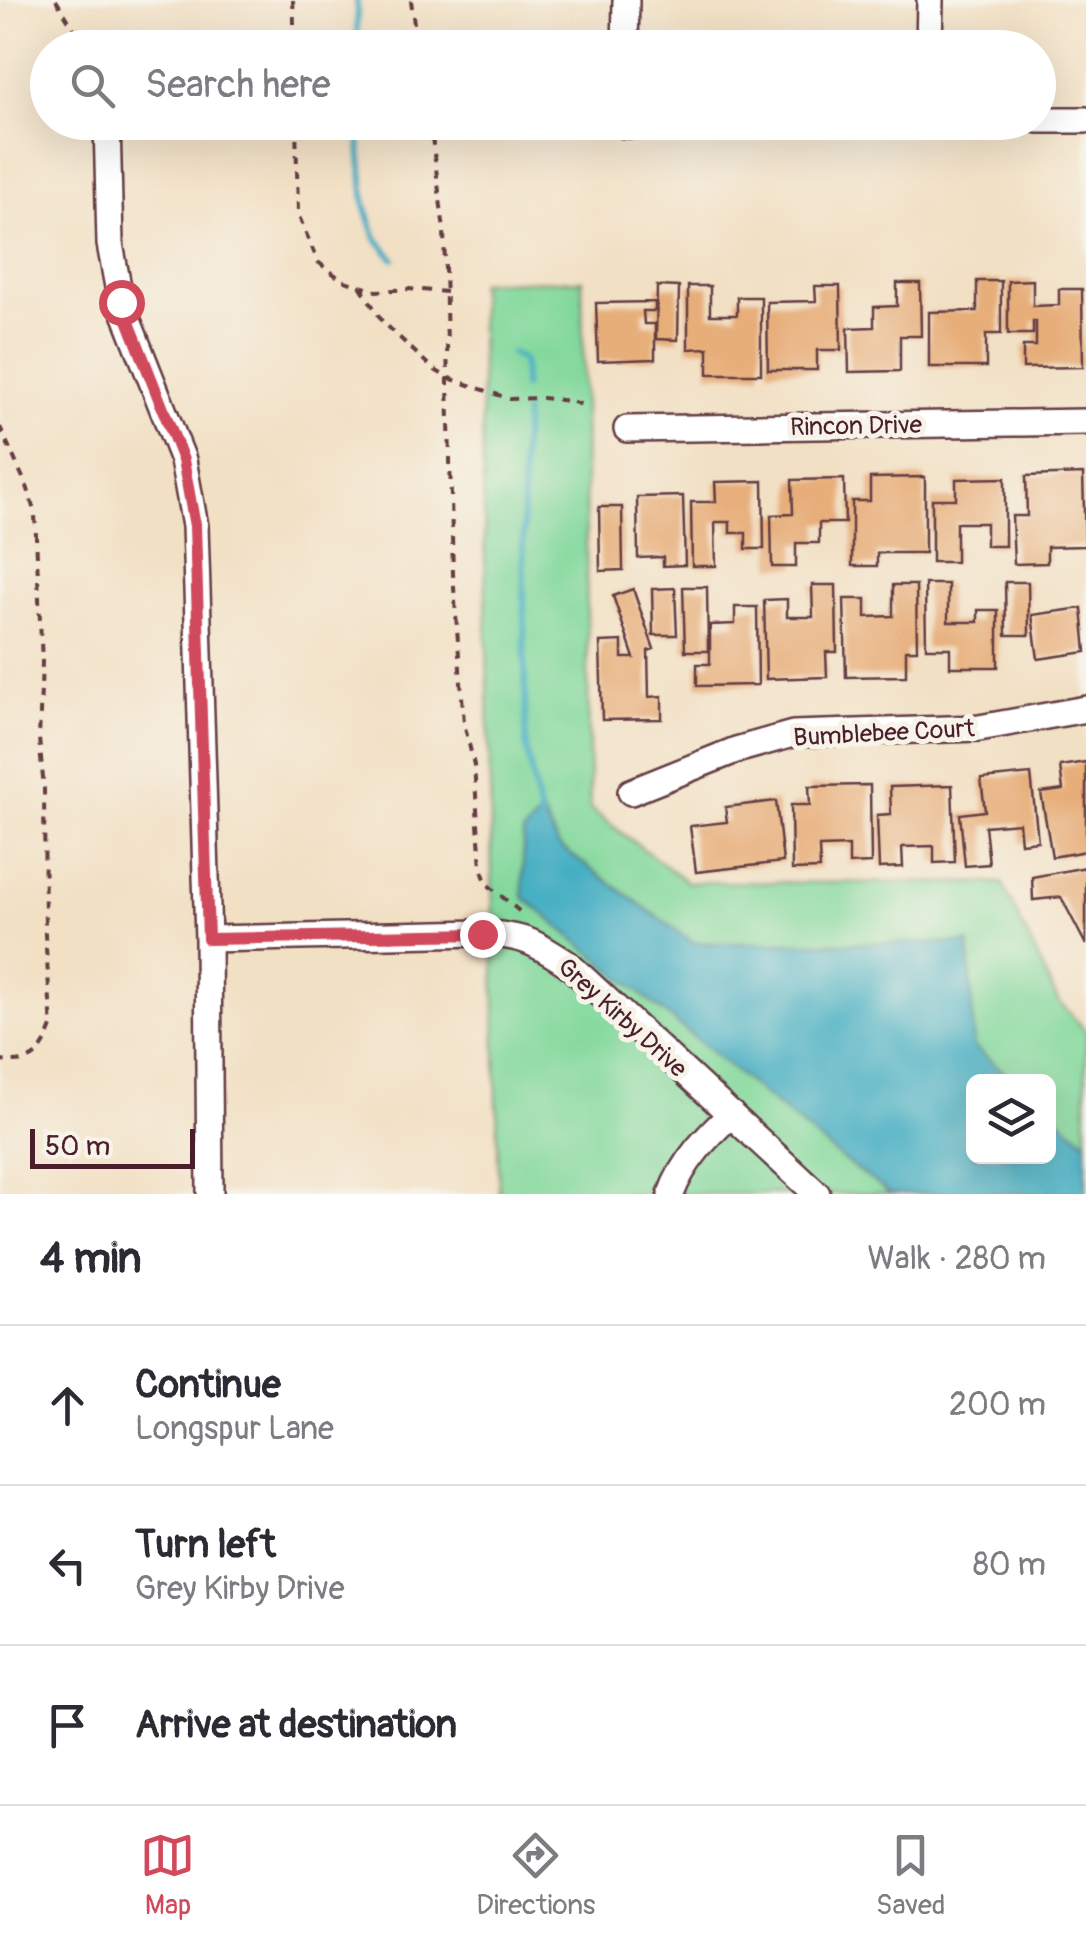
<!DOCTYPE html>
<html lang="en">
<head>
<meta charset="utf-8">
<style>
  :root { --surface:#fff; --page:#f7f7f7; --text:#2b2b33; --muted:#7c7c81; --line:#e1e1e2; --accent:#d1495b }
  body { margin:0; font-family:Pangolin,sans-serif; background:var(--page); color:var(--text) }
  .controls { position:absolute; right:30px; bottom:30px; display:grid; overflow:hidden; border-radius:15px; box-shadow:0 10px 40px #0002 }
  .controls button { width:90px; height:90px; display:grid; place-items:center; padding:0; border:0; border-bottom:2px solid var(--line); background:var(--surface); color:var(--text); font:50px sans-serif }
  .scale { position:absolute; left:30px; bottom:25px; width:165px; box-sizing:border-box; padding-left:10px; border:5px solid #4a1f2b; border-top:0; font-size:28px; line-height:35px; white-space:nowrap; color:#4a1f2b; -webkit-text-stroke:8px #f7f3e8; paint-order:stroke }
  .stop { position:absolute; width:30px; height:30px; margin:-22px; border:8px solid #d1495b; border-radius:50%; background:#fff }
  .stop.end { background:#d1495b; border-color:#fff; box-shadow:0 2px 10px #0008 }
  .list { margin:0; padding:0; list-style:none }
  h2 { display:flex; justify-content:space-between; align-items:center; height:130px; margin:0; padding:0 40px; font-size:42px }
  h2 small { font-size:32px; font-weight:400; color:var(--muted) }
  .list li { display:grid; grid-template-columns:65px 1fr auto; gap:30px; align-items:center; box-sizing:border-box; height:160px; padding:0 40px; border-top:2px solid var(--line) }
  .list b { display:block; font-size:38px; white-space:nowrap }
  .list p { margin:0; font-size:32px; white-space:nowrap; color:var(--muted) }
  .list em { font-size:32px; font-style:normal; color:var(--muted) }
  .icon { flex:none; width:55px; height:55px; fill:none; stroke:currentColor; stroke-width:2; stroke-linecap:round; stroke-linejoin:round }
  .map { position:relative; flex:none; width:1086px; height:1194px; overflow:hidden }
  .search { position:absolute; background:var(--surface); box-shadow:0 10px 40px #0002; left:30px; right:30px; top:30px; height:110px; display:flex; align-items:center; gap:25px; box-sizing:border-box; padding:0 35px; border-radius:55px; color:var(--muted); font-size:38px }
  .sheet { height:610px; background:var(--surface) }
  nav { display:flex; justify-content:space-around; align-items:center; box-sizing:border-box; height:140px; border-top:2px solid var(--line); background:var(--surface); font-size:28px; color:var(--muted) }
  nav a { display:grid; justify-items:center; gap:5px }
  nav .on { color:var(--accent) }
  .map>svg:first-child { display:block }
  .green { fill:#82d89c; stroke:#667c64; stroke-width:2.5; fill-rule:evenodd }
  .water { fill:#43adc2; stroke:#466676; stroke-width:2.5 }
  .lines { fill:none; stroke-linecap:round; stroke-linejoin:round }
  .stream { stroke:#43adc2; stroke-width:6 }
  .building { fill:#e7ae7a }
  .minor-casing { stroke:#633c42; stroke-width:30 }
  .path { stroke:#633c42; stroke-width:4; stroke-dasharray:8 8; stroke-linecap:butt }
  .minor { stroke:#fff; stroke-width:25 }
  .route { stroke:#d1495b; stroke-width:12 }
  .labels { text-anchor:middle; stroke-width:10; stroke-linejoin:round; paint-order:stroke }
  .street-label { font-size:25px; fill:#4a1f2b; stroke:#f7f3e8 }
</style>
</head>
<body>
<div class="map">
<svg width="1086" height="1194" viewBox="0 0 1086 1194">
  <rect width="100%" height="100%" fill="#f7f3e8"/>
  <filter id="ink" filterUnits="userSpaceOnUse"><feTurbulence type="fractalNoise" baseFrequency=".01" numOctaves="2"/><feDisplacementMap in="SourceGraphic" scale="20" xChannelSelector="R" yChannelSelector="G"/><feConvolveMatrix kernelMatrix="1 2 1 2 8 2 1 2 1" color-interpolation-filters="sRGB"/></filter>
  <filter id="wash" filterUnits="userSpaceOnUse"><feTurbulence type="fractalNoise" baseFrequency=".0048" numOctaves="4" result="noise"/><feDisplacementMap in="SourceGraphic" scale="40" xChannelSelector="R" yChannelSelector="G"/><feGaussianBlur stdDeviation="2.25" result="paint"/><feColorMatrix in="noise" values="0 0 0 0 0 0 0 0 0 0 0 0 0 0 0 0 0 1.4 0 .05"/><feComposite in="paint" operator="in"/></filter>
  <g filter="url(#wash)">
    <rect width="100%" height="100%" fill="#f2e0c5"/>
    <path class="green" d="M 582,280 L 590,809 L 687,882 L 1002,883 L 1057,999 L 1086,1031 L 1086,1194 L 499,1194 L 479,282 ZM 974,1082 L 1048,1082 L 1048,1156 L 974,1156 Z"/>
    <path class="water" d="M 542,813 L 559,846 L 694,943 L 969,943 L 974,1047 L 1015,1081 L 974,1082 L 974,1156 L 1048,1156 L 1049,1110 L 1086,1141 L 1086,1194 L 891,1194 L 842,1159 L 523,897 L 523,833 Z"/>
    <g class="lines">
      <path class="stream" d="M 357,0 L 357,48
        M 358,122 L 365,205 L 376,238 L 394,259
        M 511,353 L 523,360 L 524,387
        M 525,413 L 522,455 L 526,746 L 541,821"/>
    </g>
    <g id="blocks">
      <path class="building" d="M 1033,280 L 1033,306 L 1059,305 L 1059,289 L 1082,289 L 1083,367 L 1023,368 L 1023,346 L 1036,346 L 1036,321 L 1033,321 L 1033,334 L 1008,334 L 1008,281 Z
        M 977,281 L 1001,281 L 1001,334 L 986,334 L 986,367 L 929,367 L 929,312 L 977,311 Z
        M 897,283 L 920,283 L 921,336 L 900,336 L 900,371 L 849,372 L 848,328 L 874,327 L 874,307 L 897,306 Z
        M 657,286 L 679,287 L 678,340 L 656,339 Z
        M 688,286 L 710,286 L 710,315 L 737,315 L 737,297 L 761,297 L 761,374 L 708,374 L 708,348 L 688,349 Z
        M 815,286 L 840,286 L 841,350 L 817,350 L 817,370 L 768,370 L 767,302 L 816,301 Z
        M 655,302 L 655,311 L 643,311 L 644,324 L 655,324 L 655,359 L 598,361 L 596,303 Z
        M 1083,474 L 1085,546 L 1047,547 L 1047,563 L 1014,564 L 1012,516 L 1027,516 L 1026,476 Z
        M 925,477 L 925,553 L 877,553 L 877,566 L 852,566 L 852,501 L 870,501 L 870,478 Z
        M 1005,478 L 1005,546 L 986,546 L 986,523 L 956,523 L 956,562 L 932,562 L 932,499 L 956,499 L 956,479 Z
        M 844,479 L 845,523 L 819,523 L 819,543 L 796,543 L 796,567 L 772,567 L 771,515 L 793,514 L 792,480 Z
        M 763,481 L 764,549 L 746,549 L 746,533 L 730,533 L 730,522 L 715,522 L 716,566 L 692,566 L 691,502 L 716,502 L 715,482 Z
        M 683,496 L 685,565 L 663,566 L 663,557 L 638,558 L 637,497 Z
        M 599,507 L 622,507 L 623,570 L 600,571 Z
        M 1005,582 L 1028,582 L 1029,635 L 1006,635 Z
        M 925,584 L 948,584 L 948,622 L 978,622 L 978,610 L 998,610 L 998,667 L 950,667 L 950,648 L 926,648 Z
        M 812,585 L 836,585 L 837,652 L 826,652 L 827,677 L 766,679 L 764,600 L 787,599 L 787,617 L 813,617 Z
        M 893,585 L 916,585 L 917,650 L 906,650 L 906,676 L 846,677 L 844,599 L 866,599 L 866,617 L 893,616 Z
        M 683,587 L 707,587 L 708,651 L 685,651 Z
        M 675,588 L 677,635 L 653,635 L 652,589 Z
        M 633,589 L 654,649 L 648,651 L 649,697 L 662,696 L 662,719 L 602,720 L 600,642 L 622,641 L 622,658 L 634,658 L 613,596 Z
        M 735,607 L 757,607 L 758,685 L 697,686 L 697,664 L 710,664 L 710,625 L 735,624 Z
        M 1082,608 L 1086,652 L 1038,659 L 1032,615 Z
        M 1086,762 L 1086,851 L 1052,857 L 1041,793 L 1063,790 L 1060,766 Z
        M 1031,774 L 1038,841 L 1021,843 L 1019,823 L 985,826 L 989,864 L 965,866 L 960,814 L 985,811 L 981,779 Z
        M 870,785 L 871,863 L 849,864 L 849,846 L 819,847 L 820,869 L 792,870 L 791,805 L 810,805 L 809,786 Z
        M 952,785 L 955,862 L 934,863 L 934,846 L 902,847 L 903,867 L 879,868 L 877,815 L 891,814 L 890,787 Z
        M 776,801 L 783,862 L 696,872 L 690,826 L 727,822 L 725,807 Z
        M 1086,867 L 1086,945 L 1061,897 L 1033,900 L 1032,877 Z"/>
    </g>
  </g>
  <g filter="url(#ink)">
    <use href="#blocks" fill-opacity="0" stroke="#633c42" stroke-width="2.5"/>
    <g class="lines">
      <defs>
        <path id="minor" d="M 625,48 L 626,0
          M 929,48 L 930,0
          M 1038,120 L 1086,120
          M 107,122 L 110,244 L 121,303 L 183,460 L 195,526 L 208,939 L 210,1194
          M 625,122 L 625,125 L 766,122
          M 627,429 L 1086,422
          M 631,792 L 736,750 L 793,734 L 979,728 L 1086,709
          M 208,939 L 481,933 C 524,936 533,941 568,964 L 817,1194
          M 671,1194 C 683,1161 706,1138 731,1114"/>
      </defs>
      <use href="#minor" class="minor-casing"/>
      <path class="path" d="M 56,0 L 86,48
        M 293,0 L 295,48
        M 411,0 L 417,48
        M 296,122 L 298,214 L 318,262 L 342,280 L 376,291 L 409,289 L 446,292
        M 430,122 L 444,230 L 453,574 L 464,723 L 474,765 L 481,868 L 487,884 L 525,916
        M 361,287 L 382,321 L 433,369 L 449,378 L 510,399 L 543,398 L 570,401 L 586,406
        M 0,427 L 28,489 L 35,515 L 42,662 L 39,739 L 44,788 L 45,935 L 52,1027 C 41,1056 31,1065 0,1061"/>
      <use href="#minor" class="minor"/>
    </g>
  </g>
  <g class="lines" filter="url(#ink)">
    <path class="route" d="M 121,302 L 183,460 L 195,526 L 208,939 L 482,934"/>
  </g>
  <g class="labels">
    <g class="street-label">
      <text transform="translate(856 425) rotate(-1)" y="9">Rincon Drive</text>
      <text transform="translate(884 732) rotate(-3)" y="9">Bumblebee Court</text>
      <text transform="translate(623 1017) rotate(42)" y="9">Grey Kirby Drive</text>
    </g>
  </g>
</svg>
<div class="controls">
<button><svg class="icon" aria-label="layers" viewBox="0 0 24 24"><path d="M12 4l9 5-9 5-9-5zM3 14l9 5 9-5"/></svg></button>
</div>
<div class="scale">50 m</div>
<div class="stop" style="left:121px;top:302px"></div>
<div class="stop end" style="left:482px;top:934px"></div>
<div class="search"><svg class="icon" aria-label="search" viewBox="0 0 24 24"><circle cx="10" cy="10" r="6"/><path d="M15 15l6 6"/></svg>Search here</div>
</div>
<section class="sheet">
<h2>4 min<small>Walk · 280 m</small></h2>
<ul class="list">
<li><svg class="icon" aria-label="ahead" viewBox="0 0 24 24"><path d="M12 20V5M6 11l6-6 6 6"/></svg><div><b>Continue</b><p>Longspur Lane</p></div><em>200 m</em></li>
<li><svg class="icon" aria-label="left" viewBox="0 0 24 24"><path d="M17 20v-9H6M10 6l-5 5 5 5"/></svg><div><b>Turn left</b><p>Grey Kirby Drive</p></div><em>80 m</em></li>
<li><svg class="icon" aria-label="arrive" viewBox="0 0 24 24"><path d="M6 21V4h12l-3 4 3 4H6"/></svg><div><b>Arrive at destination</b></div></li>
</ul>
</section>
<nav>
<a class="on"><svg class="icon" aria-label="map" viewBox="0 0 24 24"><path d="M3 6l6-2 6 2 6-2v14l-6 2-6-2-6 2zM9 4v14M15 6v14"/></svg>Map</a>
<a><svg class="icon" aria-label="directions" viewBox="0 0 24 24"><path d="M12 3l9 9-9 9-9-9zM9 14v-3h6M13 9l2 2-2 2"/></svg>Directions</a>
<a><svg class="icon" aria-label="saved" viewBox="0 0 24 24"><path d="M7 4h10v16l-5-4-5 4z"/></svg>Saved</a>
</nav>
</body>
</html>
